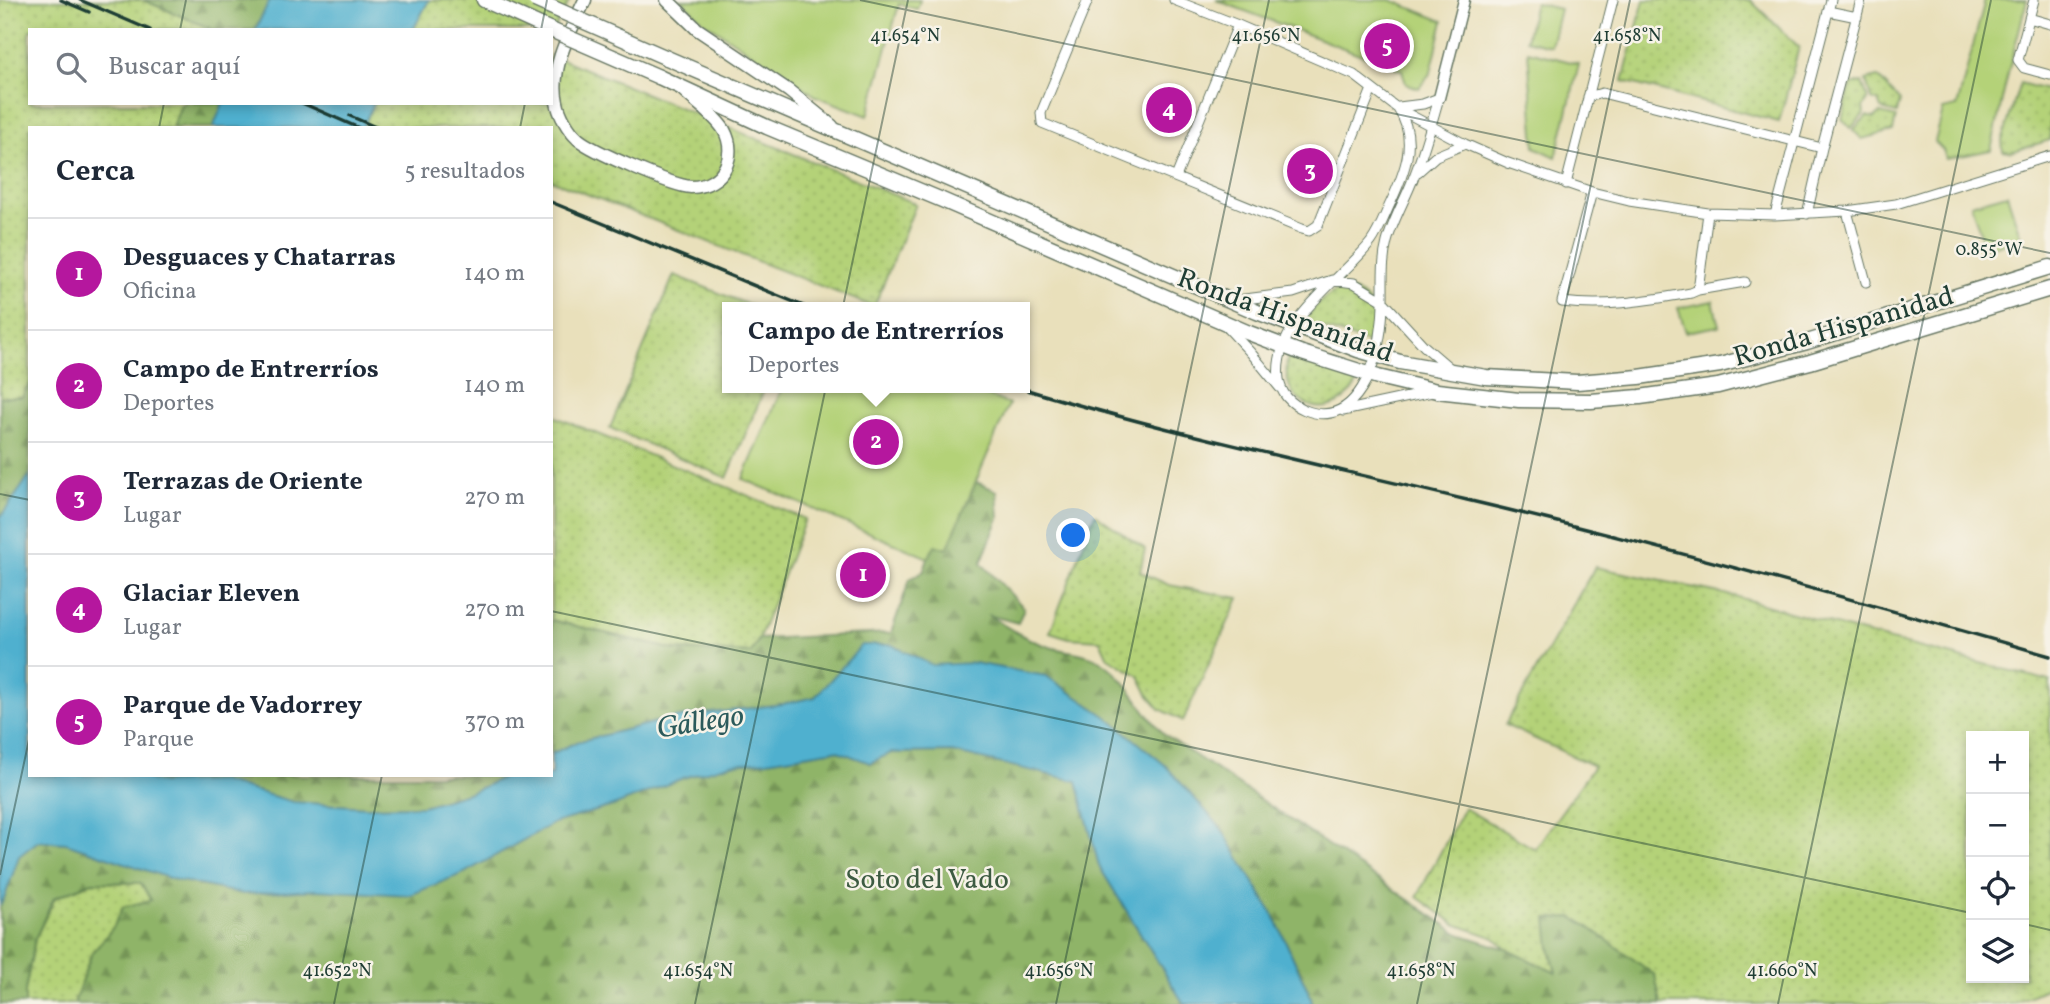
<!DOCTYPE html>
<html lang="es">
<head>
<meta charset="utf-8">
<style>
  :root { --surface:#fff; --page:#f2f2f3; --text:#1f2937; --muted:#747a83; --line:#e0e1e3; --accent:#b5179e }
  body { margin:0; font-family:Vollkorn,serif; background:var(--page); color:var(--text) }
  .controls { position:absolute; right:21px; bottom:21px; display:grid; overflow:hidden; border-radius:0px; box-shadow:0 4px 10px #0003 }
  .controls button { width:63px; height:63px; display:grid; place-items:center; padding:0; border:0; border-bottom:2px solid var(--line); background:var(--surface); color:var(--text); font:35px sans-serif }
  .you { position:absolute; left:1074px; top:536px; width:24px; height:24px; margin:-18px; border:5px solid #fff; border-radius:50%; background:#1a73e8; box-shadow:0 0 0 10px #1a73e833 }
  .badge { display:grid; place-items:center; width:46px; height:46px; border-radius:50%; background:var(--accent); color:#fff; font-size:23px; font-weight:700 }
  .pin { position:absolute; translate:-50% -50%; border:4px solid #fff; box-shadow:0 2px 7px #0006 }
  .popup { position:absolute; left:722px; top:302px; width:308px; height:91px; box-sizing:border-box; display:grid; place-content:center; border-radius:0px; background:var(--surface); filter:drop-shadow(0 2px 5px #0005); font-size:23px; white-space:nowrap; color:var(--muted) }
  .popup b { font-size:26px; color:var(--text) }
  .popup::after { content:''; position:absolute; left:50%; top:100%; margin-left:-14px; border:14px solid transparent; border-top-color:var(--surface) }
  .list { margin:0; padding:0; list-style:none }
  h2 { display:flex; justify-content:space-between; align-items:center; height:91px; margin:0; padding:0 28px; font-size:30px }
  h2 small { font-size:23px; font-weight:400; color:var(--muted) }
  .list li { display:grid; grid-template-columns:46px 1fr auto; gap:21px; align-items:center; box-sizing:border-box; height:112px; padding:0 28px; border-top:2px solid var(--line) }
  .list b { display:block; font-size:26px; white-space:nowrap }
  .list p { margin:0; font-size:23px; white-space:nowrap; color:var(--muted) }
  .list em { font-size:23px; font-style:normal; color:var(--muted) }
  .icon { flex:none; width:38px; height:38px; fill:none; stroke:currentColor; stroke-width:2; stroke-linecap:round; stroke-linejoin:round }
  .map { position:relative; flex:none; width:2050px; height:1004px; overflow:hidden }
  .search { position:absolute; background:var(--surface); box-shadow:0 4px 10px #0003; left:28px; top:28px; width:525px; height:77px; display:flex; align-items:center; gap:18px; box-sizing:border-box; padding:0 24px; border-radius:0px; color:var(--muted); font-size:26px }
  .panel { position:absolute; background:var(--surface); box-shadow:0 4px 10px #0003; left:28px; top:126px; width:525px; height:651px; border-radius:0px }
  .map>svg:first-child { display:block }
  .grass { fill:url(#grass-dots); stroke:#6a8856; stroke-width:2; fill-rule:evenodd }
  .forest { fill:url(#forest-firs); stroke:#57784e; stroke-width:2 }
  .park { fill:#b4d278; stroke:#6a8856; stroke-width:2 }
  .water { fill:#50b0cf; stroke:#387682; stroke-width:2 }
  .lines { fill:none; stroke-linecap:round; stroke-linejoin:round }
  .minor-casing { stroke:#667663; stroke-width:11 }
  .tertiary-casing { stroke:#667663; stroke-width:13 }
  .secondary-casing { stroke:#667663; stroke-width:15 }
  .trunk-casing { stroke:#667663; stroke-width:17 }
  .minor { stroke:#fff; stroke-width:9 }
  .tertiary { stroke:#fff; stroke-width:10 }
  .secondary { stroke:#fff; stroke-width:12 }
  .trunk { stroke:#fff; stroke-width:14 }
  .rail { stroke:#1f3d34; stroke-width:3.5 }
  .trunk-bridge-casing { stroke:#667663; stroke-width:17; stroke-linecap:butt }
  .trunk-bridge { stroke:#fff; stroke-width:14 }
  .ticks { fill:none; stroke:#1f3d34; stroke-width:2; stroke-opacity:0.45 }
  .labels { text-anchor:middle; stroke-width:5; stroke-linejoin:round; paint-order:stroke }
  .street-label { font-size:28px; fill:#1f3d34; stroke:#f7f3e8 }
  .park-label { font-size:28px; fill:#3d5b42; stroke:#f7f3e8 }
  .water-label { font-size:30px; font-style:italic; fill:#2b5a5b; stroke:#f7f3e8 }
  .ticks-label { font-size:18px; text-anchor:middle; fill:#1f3d34; stroke:#f7f3e8; stroke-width:5; stroke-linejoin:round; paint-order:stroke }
</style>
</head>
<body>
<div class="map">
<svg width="2050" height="1004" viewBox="0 0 2050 1004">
  <defs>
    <pattern id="grass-dots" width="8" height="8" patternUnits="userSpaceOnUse" patternTransform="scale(1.75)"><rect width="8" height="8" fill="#b4d278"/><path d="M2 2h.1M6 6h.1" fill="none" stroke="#9ab568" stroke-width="1.8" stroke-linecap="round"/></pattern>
    <pattern id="forest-firs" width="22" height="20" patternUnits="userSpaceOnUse" patternTransform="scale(1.75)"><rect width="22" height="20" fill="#8fb468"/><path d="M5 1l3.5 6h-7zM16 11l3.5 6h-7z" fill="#749456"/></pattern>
  </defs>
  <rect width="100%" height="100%" fill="#f7f3e8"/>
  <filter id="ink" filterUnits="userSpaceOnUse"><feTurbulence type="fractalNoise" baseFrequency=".0143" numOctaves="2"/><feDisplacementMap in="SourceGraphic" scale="14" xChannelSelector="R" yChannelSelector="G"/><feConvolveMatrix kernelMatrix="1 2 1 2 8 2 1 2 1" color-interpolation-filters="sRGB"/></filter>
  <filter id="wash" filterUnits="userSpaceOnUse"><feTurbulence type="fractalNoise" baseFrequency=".00686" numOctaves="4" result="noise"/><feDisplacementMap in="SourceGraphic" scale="28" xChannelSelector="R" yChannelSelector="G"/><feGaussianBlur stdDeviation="1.57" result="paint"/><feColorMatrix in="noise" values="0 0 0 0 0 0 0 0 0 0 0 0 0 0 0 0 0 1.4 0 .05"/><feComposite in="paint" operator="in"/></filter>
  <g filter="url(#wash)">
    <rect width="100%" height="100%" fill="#e9e0bb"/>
    <path class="grass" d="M 0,0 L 143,0 L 214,29 L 30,30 L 30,103 L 182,103 L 172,128 L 30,128 L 30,383 L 22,398 L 0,397 Z
      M 429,0 L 570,0 L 551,35 L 551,30 L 413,30 Z
      M 1644,0 L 1750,0 L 1799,47 L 1779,122 L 1623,81 Z
      M 551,55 L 916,204 L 874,307 L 551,180 L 551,128 L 362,128 L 374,103 L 551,103 Z
      M 1878,77 L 1900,101 L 1897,113 L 1881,109 L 1878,101 L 1871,99 L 1866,80 Z
      M 1862,82 L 1868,100 L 1863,107 L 1864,114 L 1851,128 L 1842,119 L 1851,85 Z
      M 2020,83 L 2050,91 L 2050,140 L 2011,152 L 2003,151 L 2002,141 Z
      M 1880,113 L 1896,117 L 1893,131 L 1862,139 L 1853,130 L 1867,116 L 1874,118 Z
      M 674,275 L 754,307 L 727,307 L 727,388 L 765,388 L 727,478 L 610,428 Z
      M 1344,289 C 1376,295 1378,316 1372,344 L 1304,322 C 1314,306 1326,293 1344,289 Z
      M 1288,355 L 1359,379 C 1337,427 1276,411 1288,355 Z
      M 551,415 L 805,519 L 759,639 L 751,653 L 675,650 L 551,620 Z
      M 1095,514 L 1145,549 L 1140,572 L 1169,585 L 1239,598 L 1183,721 L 1160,709 L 1149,696 L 1139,676 L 1108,658 L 1100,640 L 1069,638 L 1050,632 Z
      M 1595,567 L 1734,596 L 1863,633 L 2050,681 L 2050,987 L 2012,1004 L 1661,1004 L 1654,975 L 1589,927 L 1572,917 L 1550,948 L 1556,973 L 1506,949 L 1495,938 L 1455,924 L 1417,897 L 1464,808 L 1535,849 L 1594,766 L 1505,725 ZM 1971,736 L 2024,736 L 2024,978 L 1971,978 Z
      M 92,882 L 141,883 L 151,901 L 123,907 L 114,926 L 91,955 L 75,1000 L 76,1004 L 25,1004 L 25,991 L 35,939 L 55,898 Z"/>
    <path class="forest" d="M 143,0 L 270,0 L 255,30 L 214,30 Z
      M 182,103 L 223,103 L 213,128 L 172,128 Z
      M 30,383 L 30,475 L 0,518 L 0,397 L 22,397 Z
      M 976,482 L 997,491 L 999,518 L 981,563 L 1024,608 L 1018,623 L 988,615 C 1008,628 1027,640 1050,647 C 1066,652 1087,652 1102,662 C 1129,680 1142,712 1165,735 L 1459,934 L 1506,949 L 1556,973 L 1550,948 L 1547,918 L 1572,917 L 1589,927 L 1655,975 L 1661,1004 L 1312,1004 L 1311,997 L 1274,916 L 1221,828 L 1165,765 L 1107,717 L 1046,676 L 974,663 L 932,666 L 892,645 L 863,645 L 815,697 L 783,704 L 672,718 L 577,742 L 551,754 L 551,620 L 675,650 L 751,653 L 759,639 L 891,633 L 910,579 L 924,571 L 928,558 L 935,545 L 947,549 Z
      M 835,750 L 870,763 L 891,753 L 952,752 L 1077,781 L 1099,866 L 1184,1004 L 76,1004 L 75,1000 L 91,955 L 114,926 L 123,907 L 151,900 L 141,883 L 92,882 L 54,898 L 35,939 L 25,991 L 25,1004 L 0,1004 L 0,906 L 5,896 L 19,856 L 38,841 L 66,843 L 172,879 L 243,894 L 315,890 L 464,873 L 554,823 L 616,805 L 683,778 L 731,764 L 767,761 Z
      M 132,775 L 508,775 L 474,791 L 423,806 L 366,807 L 293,802 L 221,781 L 162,783 Z"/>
    <path class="park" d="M 681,0 L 920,0 L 917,9 L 899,4 L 868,116 L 816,96 L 703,21 Z
      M 1216,0 L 1391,0 L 1443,21 L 1431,72 L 1419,88 L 1406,84 L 1402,70 Z
      M 1985,0 L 2027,0 L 2009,69 L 1991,150 L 1946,159 L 1943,150 L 1935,142 L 1943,110 L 1957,107 Z
      M 1535,3 L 1560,9 L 1551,46 L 1526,40 Z
      M 1528,51 L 1579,64 L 1556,157 L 1535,147 Z
      M 2007,194 L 2021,238 L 1985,249 L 1971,204 Z
      M 1713,301 L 1719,326 L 1686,332 L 1678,308 Z
      M 782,388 L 968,388 L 1009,404 L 947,549 L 935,545 L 928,558 L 743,479 Z"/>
    <path class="water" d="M 270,0 L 429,0 L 413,30 L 255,30 Z
      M 223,103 L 374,103 L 362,128 L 213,128 Z
      M 30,475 L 30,775 L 132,775 L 162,783 L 221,781 L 293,802 L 366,807 L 423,806 L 474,791 L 508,775 L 551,775 L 551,754 L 577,742 L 672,718 L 783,704 L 815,697 L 862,645 L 892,645 L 932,665 L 974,663 L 1046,676 L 1107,717 L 1165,765 L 1221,828 L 1274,916 L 1311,997 L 1312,1004 L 1184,1004 L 1099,866 L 1077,781 L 952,752 L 891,753 L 870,763 L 835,750 L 767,761 L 731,764 L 683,778 L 616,805 L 554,823 L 464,873 L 410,895 L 315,890 L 243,894 L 172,879 L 66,843 L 38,841 L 19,856 L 5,896 L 0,906 L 0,518 Z"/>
  </g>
  <g filter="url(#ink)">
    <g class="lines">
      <defs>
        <path id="minor" d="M 1088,0 L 1041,113 L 1042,123 L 1302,229 L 1309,231 L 1318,225 L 1372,89
          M 1174,0 L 1238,25 L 1354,75 L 1397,108 L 1465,144 L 1508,163 L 1592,192 L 1629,201 L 1708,213 L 1775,215 L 1847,211 L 1896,204 L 2050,156
          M 2034,0 L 2018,60 L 2024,68 L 2050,75
          M 1828,11 L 1857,17
          M 2029,18 L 2050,24
          M 1588,97 L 1602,93 L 1822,148
          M 1399,107 L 1423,104 L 1439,98
          M 1398,109 C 1419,140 1404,174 1390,204 C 1384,217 1379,231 1371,242 C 1341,281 1272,322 1279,379 C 1281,394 1291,404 1305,410 C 1357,431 1379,360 1382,321 C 1385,295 1380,268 1387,242 C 1393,220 1405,200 1413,179 C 1424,152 1431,125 1439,98
          M 1418,172 L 1436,156 L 1465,144
          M 1176,177 L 1238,25
          M 1566,184 L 1613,0
          M 1592,192 L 1562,302 C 1606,308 1648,300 1691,293 L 1698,290 L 1745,282
          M 1847,211 L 1866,282
          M 1807,214 L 1822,148 L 1861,0
          M 1775,215 L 1831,0
          M 1698,290 L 1708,213
          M 1237,300 L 1293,293 L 1332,280 L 1354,283 L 1382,300 L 1424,346 L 1452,370
          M 1225,325 L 1251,353 L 1280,388
          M 1343,411 L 1432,392"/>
        <path id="tertiary" d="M 1439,98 L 1464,0"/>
        <path id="secondary" d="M 585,0 C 571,30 549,68 557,102 C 559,114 568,130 578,139 C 592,151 673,186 691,187 C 706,187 720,179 726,166 C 731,154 730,141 724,130 C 714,114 695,102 682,89
          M 667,0 L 697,29 L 789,91 L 832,126"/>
        <path id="trunk" d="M 484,0 L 551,30
          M 667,58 L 1257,312 L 1358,350 L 1400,362 L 1486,377 L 1577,382 L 1639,377 L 1720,365 L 1807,342 L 2050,267
          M 659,77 L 767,127 L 942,200 L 1249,333 L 1302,353 L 1378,377 L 1437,391 L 1519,400 L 1591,401 L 1640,397 L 1718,386 L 1810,362 L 2050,289"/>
      </defs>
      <use href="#minor" class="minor-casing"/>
      <use href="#tertiary" class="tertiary-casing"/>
      <use href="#secondary" class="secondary-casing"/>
      <use href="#trunk" class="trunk-casing"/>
      <use href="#minor" class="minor"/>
      <use href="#tertiary" class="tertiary"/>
      <use href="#secondary" class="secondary"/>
      <use href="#trunk" class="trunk"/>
      <path class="rail" d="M 61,0 L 89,12
        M 80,0 L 150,30
        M 302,103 L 359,128
        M 350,116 L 378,128
        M 551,202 L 806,307
        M 1021,388 C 1167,433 1318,464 1467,500 C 1663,546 1857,600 2050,656"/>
      <defs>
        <path id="trunk-bridge" d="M 535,0 L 667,58
          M 551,30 L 659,77"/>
      </defs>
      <use href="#trunk-bridge" class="trunk-bridge-casing"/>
      <use href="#trunk-bridge" class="trunk-bridge"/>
    </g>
  </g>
  <path class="ticks" d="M 860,0 L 2050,253M 180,30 L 186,0M 541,30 L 547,0M 159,128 L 164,103M 520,128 L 525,103M 0,494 L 30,500M 551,611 L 1971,913M 0,875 L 30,735M 2024,924 L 2050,930M 334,1004 L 382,775M 695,1004 L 908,0M 1056,1004 L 1269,0M 1417,1004 L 1630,0M 1778,1004 L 1991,0"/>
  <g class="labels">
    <g class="street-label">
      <text transform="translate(1286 314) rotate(20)" y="10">Ronda Hispanidad</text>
      <text transform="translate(1843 325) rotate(-16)" y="10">Ronda Hispanidad</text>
    </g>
    <g class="park-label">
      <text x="927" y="888">Soto del Vado</text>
    </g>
    <g class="water-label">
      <text transform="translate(700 721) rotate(-9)" y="10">Gállego</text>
    </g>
  </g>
  <g class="ticks-label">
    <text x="905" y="41">41.654°N</text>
    <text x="1266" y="41">41.656°N</text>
    <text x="1627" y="41">41.658°N</text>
    <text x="1989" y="255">0.855°W</text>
    <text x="337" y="976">41.652°N</text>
    <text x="698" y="976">41.654°N</text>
    <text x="1059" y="976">41.656°N</text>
    <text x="1421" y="976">41.658°N</text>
    <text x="1782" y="976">41.660°N</text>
  </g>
</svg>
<div class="controls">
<button>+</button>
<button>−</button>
<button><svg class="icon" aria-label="locate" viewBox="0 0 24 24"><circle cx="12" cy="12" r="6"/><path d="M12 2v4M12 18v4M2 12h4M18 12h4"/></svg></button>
<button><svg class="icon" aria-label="layers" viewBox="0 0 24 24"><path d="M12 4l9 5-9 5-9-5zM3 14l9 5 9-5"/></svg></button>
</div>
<div class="you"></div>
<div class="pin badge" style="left:863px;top:575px">1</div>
<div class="pin badge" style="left:876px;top:442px">2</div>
<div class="popup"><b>Campo de Entrerríos</b>Deportes</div>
<div class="pin badge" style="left:1310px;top:171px">3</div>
<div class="pin badge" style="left:1169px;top:110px">4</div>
<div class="pin badge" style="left:1387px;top:46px">5</div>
<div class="search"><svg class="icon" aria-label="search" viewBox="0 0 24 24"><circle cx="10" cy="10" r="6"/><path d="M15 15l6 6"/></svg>Buscar aquí</div>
<section class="panel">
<h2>Cerca<small>5 resultados</small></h2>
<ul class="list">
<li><span class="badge">1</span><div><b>Desguaces y Chatarras</b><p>Oficina</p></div><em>140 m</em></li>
<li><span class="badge">2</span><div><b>Campo de Entrerríos</b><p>Deportes</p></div><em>140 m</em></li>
<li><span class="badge">3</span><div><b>Terrazas de Oriente</b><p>Lugar</p></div><em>270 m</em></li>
<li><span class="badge">4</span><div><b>Glaciar Eleven</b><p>Lugar</p></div><em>270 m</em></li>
<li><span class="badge">5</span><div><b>Parque de Vadorrey</b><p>Parque</p></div><em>370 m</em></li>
</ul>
</section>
</div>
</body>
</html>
